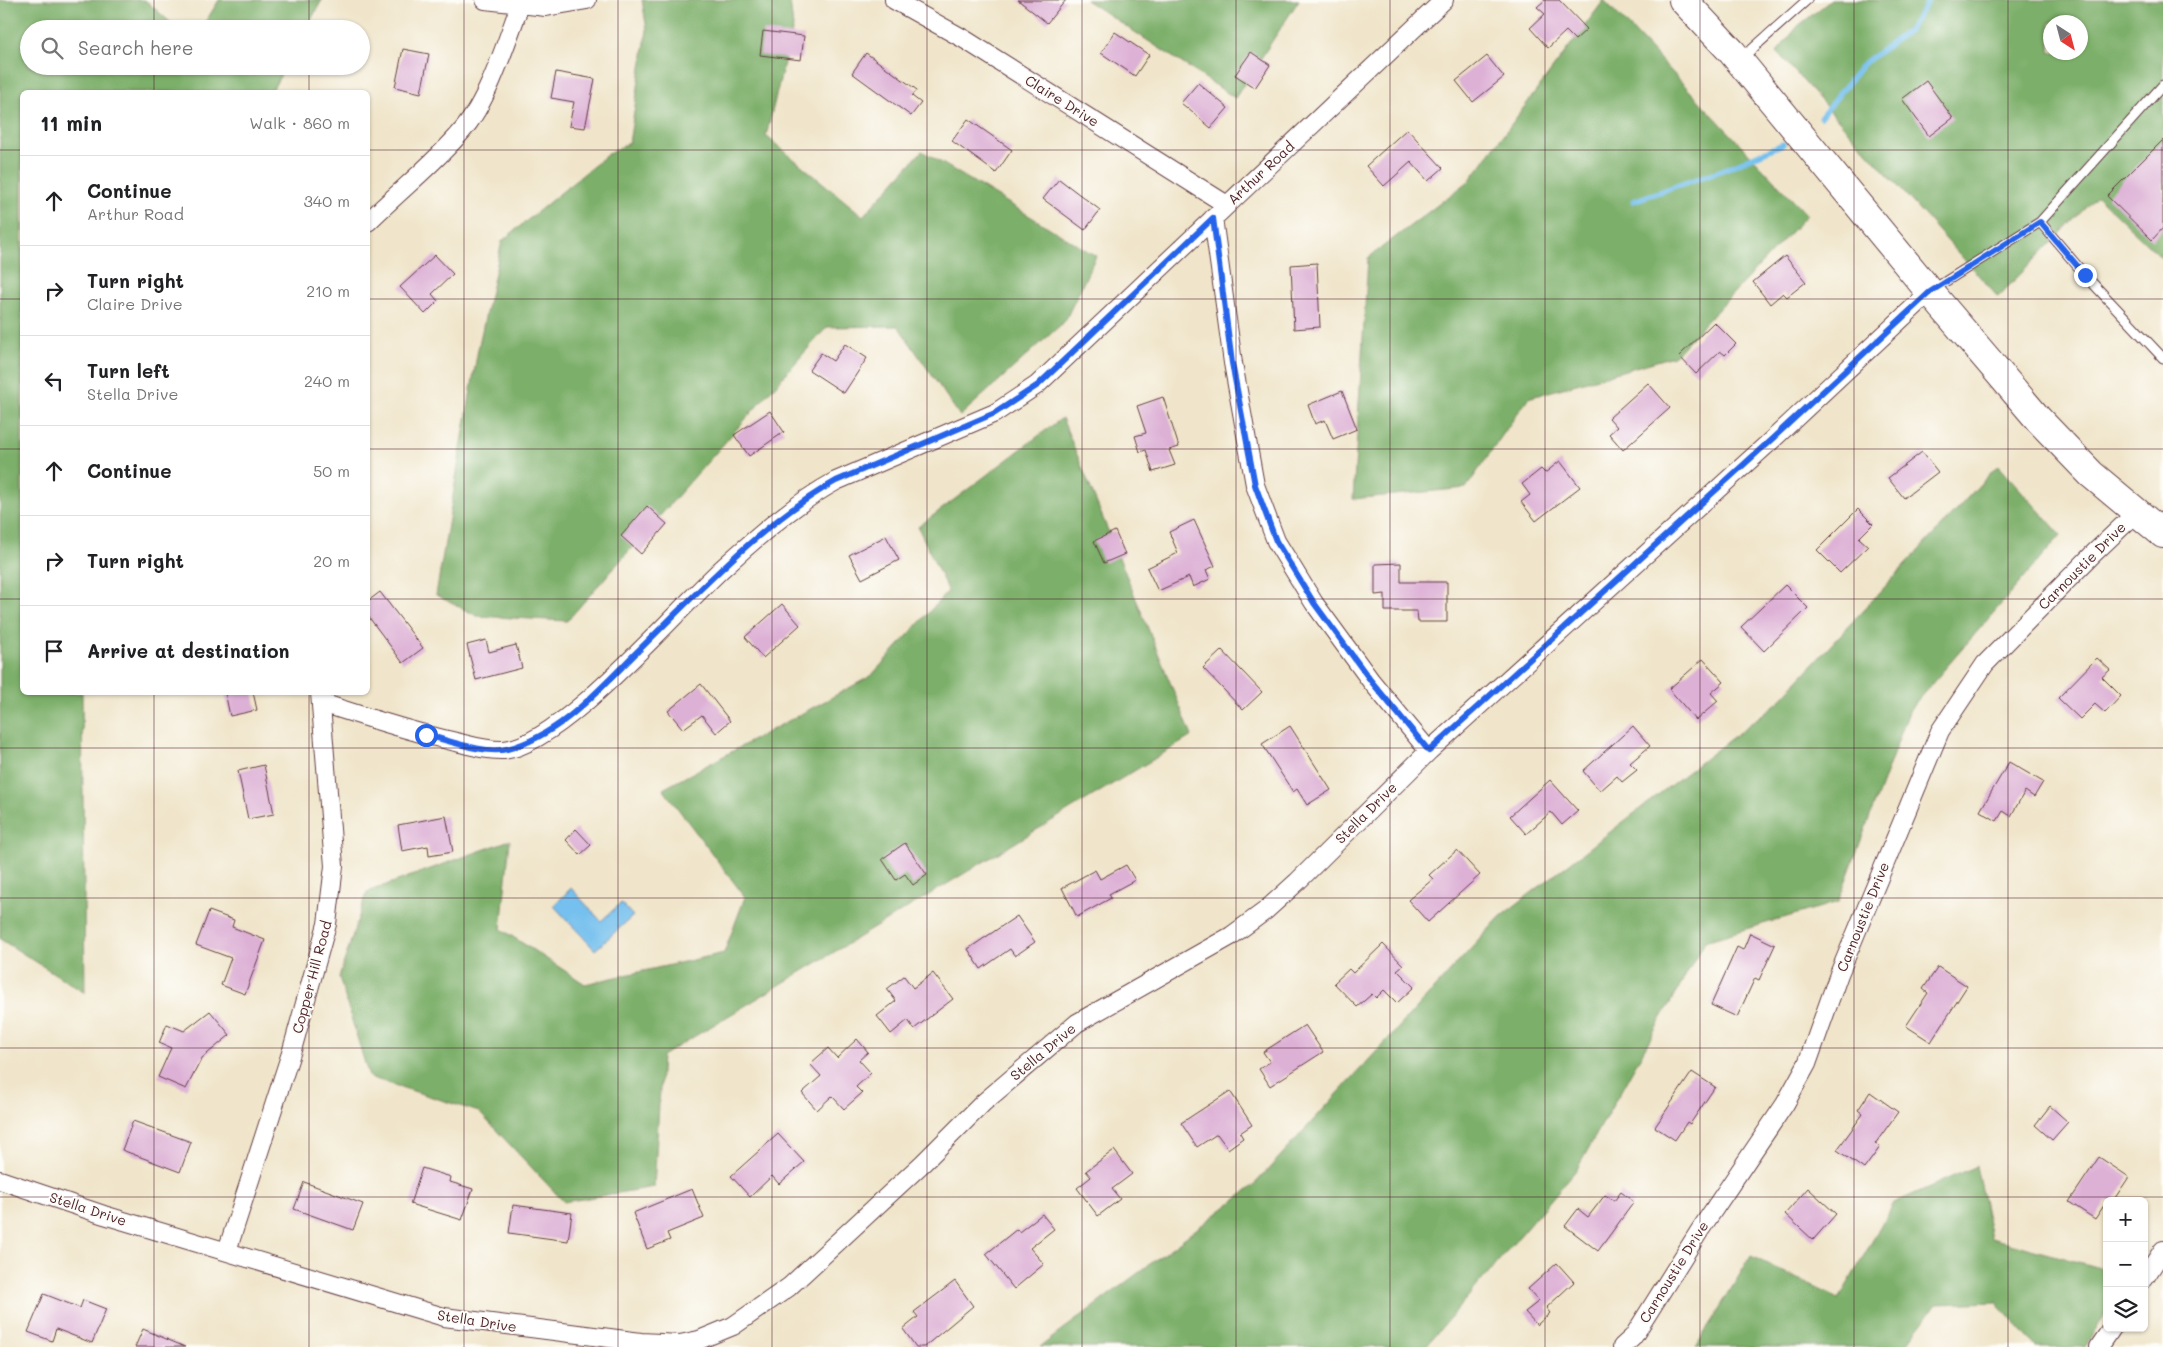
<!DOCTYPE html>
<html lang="en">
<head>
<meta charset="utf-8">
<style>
  :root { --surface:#fff; --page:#f6f6f6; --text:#202124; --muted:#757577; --line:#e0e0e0 }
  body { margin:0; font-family:Mali,sans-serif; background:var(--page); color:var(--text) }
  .controls { position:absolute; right:15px; bottom:15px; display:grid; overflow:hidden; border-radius:8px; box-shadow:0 1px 4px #0004 }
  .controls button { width:45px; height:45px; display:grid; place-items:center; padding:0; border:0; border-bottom:1px solid var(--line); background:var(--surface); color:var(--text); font:25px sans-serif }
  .compass { position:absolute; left:2043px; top:15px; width:45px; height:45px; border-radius:50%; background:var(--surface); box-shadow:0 1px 4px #0004; rotate:144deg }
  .stop { position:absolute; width:15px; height:15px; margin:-11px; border:4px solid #2563eb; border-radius:50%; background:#fff }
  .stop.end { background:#2563eb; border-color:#fff; box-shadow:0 1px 5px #0008 }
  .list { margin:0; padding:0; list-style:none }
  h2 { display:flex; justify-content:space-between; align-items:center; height:65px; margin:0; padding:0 20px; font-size:21px }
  h2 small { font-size:16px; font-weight:400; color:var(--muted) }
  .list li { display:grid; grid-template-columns:32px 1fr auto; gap:15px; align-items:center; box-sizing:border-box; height:90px; padding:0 20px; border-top:1px solid var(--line) }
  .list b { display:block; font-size:19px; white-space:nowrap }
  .list p { margin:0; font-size:16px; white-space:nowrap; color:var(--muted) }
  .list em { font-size:16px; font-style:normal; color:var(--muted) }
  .icon { flex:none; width:28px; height:28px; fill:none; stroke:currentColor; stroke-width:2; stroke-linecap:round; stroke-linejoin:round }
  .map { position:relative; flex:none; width:2163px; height:1347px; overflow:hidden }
  .search { position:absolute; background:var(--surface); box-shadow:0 1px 4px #0004; left:20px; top:20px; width:350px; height:55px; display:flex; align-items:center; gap:12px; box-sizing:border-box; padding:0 18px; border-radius:28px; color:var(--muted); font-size:19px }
  .panel { position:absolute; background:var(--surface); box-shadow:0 1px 4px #0004; left:20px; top:90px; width:350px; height:605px; border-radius:8px }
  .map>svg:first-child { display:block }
  .forest { fill:#7caf69; stroke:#63674a; fill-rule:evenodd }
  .water { fill:#74c0ee; stroke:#5f708c }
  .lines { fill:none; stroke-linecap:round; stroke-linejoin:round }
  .stream { stroke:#74c0ee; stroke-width:5.5 }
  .building { fill:#ddb0d6 }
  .service-casing { stroke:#633d43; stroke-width:11 }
  .minor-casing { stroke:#633d43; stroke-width:20 }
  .trunk-casing { stroke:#633d43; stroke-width:30 }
  .service { stroke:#fff; stroke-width:9 }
  .minor { stroke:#fff; stroke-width:18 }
  .trunk { stroke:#fff; stroke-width:28 }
  .route { stroke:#2563eb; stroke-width:6 }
  .grid { fill:none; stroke:#4a1f2b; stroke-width:1; stroke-opacity:0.55 }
  .labels { text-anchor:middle; stroke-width:4; stroke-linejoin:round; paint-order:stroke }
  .street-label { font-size:14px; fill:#4a1f2b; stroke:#fdfcf7 }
</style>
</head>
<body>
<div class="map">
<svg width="2163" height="1347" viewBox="0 0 2163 1347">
  <rect width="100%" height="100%" fill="#fdfcf7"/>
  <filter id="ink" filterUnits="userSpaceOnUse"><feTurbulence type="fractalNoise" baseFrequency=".02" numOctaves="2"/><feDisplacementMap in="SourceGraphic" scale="10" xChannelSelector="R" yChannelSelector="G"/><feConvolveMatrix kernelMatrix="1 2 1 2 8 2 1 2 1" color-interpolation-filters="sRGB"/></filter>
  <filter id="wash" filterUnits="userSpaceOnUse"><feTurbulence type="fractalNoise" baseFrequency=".0096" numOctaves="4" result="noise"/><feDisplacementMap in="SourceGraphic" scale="20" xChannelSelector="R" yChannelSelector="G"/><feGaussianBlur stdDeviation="1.12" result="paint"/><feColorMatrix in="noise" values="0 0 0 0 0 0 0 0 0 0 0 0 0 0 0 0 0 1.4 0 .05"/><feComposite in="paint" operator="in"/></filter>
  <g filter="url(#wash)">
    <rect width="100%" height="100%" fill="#f0e5ca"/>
    <path class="forest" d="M 0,0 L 145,0 L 178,29 L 29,29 L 29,66 L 286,66 L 271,92 L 22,92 L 22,692 L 82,693 L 85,993 L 0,939 Z
      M 219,0 L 322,0 L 306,29 L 201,29 Z
      M 642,0 L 790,0 L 793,27 L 766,136 L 863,216 L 922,151 L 1096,256 L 1065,321 L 960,416 L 898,326 L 827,327 L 567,621 L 477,616 L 436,595 L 478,349 L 502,241 L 608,154 L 629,143 L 647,30 Z
      M 1086,0 L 1299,0 L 1235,98 Z
      M 1604,0 L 1807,215 L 1674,356 L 1528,398 L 1466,488 L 1353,499 L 1368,258 L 1469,181 Z
      M 1831,0 L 2163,0 L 2163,259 L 2097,196 L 1998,297 L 1777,52 L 1798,26 ZM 2050,22 L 2080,22 L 2080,52 L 2050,52 Z
      M 1062,418 L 1192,736 L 662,1056 L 654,1187 L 564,1202 L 479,1112 L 369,1077 L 339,977 L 367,892 L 510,840 L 501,929 L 585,984 L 724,953 L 745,897 L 663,789 L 871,676 L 948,591 L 918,527 Z
      M 1998,465 L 2061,535 L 1910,709 L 1838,902 L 1705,941 L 1577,1169 L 1425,1347 L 1040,1347 L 1252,1187 L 1500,917 L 1777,703 Z
      M 1976,1166 L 1991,1238 L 2107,1270 L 2107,1312 L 2085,1347 L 2036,1347 L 1997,1302 L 1937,1304 L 1904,1347 L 1696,1347 L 1751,1256 L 1839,1299 L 1894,1203 Z"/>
    <path class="water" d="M 571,888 L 601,921 L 621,903 L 633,916 L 595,950 L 554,906 Z"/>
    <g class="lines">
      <path class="stream" d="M 1821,117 L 1863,64 L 1909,30 L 1929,0
        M 1633,201 L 1725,169 L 1783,144"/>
    </g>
    <g id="blocks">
      <path class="building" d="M 1018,0 L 1066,0 L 1047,23 Z
        M 1545,0 L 1559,0 L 1587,29 L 1575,40 L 1566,31 L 1548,48 L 1530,28 L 1545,14 L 1537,7 Z
        M 763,31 L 804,36 L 801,60 L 760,55 Z
        M 1115,32 L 1149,55 L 1135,76 L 1101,53 Z
        M 403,49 L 429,54 L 421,93 L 395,87 Z
        M 1251,52 L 1270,65 L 1255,88 L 1235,75 Z
        M 866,53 L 917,90 L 912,96 L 921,103 L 911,116 L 852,73 Z
        M 1487,56 L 1504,77 L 1473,102 L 1456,81 Z
        M 556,72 L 595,79 L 585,128 L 569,126 L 574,102 L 551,98 Z
        M 1926,81 L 1953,118 L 1929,136 L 1902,99 Z
        M 1198,83 L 1228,108 L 1211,128 L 1181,103 Z
        M 968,119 L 1012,150 L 996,173 L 952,141 Z
        M 1407,129 L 1443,168 L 1428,181 L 1411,162 L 1384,186 L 1366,166 Z
        M 2163,140 L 2163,228 L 2152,240 L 2107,196 Z
        M 1059,179 L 1100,210 L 1085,230 L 1043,199 Z
        M 435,255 L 453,274 L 432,294 L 438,301 L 425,314 L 400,287 Z
        M 1785,256 L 1806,282 L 1787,297 L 1783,293 L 1770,304 L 1753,282 Z
        M 1317,263 L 1320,327 L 1294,329 L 1291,265 Z
        M 1714,322 L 1736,344 L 1725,355 L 1720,351 L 1696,374 L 1679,356 Z
        M 845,344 L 867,358 L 844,393 L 809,370 L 821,353 L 833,361 Z
        M 1648,383 L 1670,408 L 1623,450 L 1609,434 L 1617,427 L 1609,418 Z
        M 1342,391 L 1357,429 L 1333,439 L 1325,420 L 1315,424 L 1308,405 Z
        M 1163,397 L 1179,447 L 1169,450 L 1175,465 L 1153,472 L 1146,450 L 1140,452 L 1135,436 L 1146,433 L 1137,406 Z
        M 770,411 L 784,432 L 749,456 L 734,435 Z
        M 1922,452 L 1938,472 L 1904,498 L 1888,478 Z
        M 1560,461 L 1580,487 L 1536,521 L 1521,502 L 1530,495 L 1522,484 L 1541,469 L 1545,473 Z
        M 647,506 L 667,524 L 641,554 L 621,536 Z
        M 1858,509 L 1873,524 L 1859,538 L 1868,546 L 1840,573 L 1817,550 Z
        M 1194,520 L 1215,566 L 1206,570 L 1210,579 L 1193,587 L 1189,577 L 1158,591 L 1147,568 L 1178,553 L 1169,532 Z
        M 1115,531 L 1125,554 L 1104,563 L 1094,541 Z
        M 886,536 L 899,560 L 862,579 L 849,555 Z
        M 1401,563 L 1401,582 L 1447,582 L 1447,622 L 1418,622 L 1417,611 L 1385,611 L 1385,594 L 1375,595 L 1375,564 Z
        M 1785,585 L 1808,608 L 1764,651 L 1741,627 Z
        M 380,592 L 423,648 L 403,663 L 368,616 L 368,601 Z
        M 782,604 L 800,625 L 763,658 L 745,637 Z
        M 486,640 L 489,652 L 516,645 L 522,668 L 476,680 L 467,645 Z
        M 1222,650 L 1262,692 L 1243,710 L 1203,668 Z
        M 2097,658 L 2110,670 L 2102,677 L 2121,696 L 2105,713 L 2095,704 L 2080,719 L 2058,698 Z
        M 1703,659 L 1724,682 L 1711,693 L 1718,701 L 1696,720 L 1669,689 Z
        M 701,684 L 730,721 L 716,733 L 702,715 L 683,729 L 668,711 Z
        M 225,692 L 253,692 L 257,710 L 230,716 Z
        M 1290,726 L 1331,790 L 1307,805 L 1297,789 L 1293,792 L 1262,744 Z
        M 1633,726 L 1650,746 L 1630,763 L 1637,770 L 1622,782 L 1617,776 L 1600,791 L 1583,771 Z
        M 2009,762 L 2043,782 L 2034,797 L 2025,791 L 2011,816 L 2003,811 L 1997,821 L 1980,811 Z
        M 264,765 L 274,814 L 248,819 L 238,771 Z
        M 1550,780 L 1578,811 L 1562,825 L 1551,812 L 1526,834 L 1510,816 Z
        M 446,816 L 453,852 L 429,856 L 428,846 L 402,851 L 398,825 Z
        M 576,829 L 591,845 L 580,855 L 566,840 Z
        M 905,843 L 927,875 L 913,885 L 905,874 L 896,880 L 882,859 Z
        M 1457,850 L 1480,875 L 1428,922 L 1408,900 L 1433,879 L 1429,875 Z
        M 1126,865 L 1135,880 L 1109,894 L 1111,898 L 1077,917 L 1062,888 L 1095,870 L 1100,879 Z
        M 209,911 L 234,920 L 232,927 L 265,940 L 245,994 L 221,985 L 231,958 L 196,945 Z
        M 1017,916 L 1035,942 L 1015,956 L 1010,949 L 981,969 L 968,949 Z
        M 1750,933 L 1775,945 L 1759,980 L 1755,978 L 1737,1017 L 1711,1005 L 1737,947 L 1743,950 Z
        M 1383,944 L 1403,965 L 1397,970 L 1414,987 L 1397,1003 L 1384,990 L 1376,998 L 1372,994 L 1357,1007 L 1334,983 L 1349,969 L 1353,973 Z
        M 1938,967 L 1967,986 L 1931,1042 L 1906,1026 L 1928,993 L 1923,989 Z
        M 933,973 L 953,999 L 914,1029 L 908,1020 L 891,1034 L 877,1016 L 896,1001 L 887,989 L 904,976 L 913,988 Z
        M 210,1011 L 230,1035 L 202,1058 L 186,1089 L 158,1077 L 171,1048 L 159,1043 L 167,1024 L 184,1031 Z
        M 1305,1025 L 1323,1052 L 1270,1086 L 1259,1069 L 1270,1062 L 1263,1052 Z
        M 857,1039 L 868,1052 L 859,1060 L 871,1073 L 856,1087 L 862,1093 L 844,1109 L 832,1096 L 817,1110 L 802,1093 L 821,1076 L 810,1064 L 828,1048 L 837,1058 Z
        M 1692,1072 L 1715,1087 L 1690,1124 L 1687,1122 L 1675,1140 L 1655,1127 Z
        M 1230,1091 L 1252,1125 L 1240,1133 L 1243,1138 L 1228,1149 L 1217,1134 L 1197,1147 L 1181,1123 Z
        M 1870,1092 L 1898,1112 L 1875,1144 L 1880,1147 L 1864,1169 L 1837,1150 L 1863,1114 L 1858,1110 Z
        M 2050,1106 L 2068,1122 L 2052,1140 L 2035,1125 Z
        M 133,1121 L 191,1142 L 180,1172 L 122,1150 Z
        M 778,1134 L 804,1162 L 779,1184 L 772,1176 L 750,1197 L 731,1176 Z
        M 1114,1150 L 1132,1174 L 1112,1189 L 1120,1199 L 1098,1216 L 1077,1188 L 1091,1177 L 1086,1171 Z
        M 2099,1157 L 2129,1177 L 2113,1201 L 2107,1201 L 2095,1219 L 2069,1202 Z
        M 422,1168 L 451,1177 L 450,1182 L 473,1189 L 462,1220 L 410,1204 Z
        M 304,1182 L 363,1204 L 353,1230 L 294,1209 Z
        M 1808,1188 L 1836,1214 L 1813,1240 L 1785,1214 Z
        M 692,1189 L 704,1218 L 667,1233 L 670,1240 L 647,1249 L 633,1213 Z
        M 1621,1192 L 1634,1202 L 1598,1251 L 1565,1226 L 1578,1209 L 1588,1217 L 1605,1195 L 1614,1201 Z
        M 513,1205 L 572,1213 L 568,1241 L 509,1233 Z
        M 1042,1214 L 1054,1229 L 1030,1248 L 1044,1264 L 1014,1289 L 986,1254 L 1017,1229 L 1019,1232 Z
        M 1557,1263 L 1574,1282 L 1546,1308 L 1550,1313 L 1537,1325 L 1525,1312 L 1539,1301 L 1528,1289 Z
        M 955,1281 L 973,1306 L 924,1347 L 916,1347 L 903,1329 L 918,1317 L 914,1312 Z
        M 44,1294 L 80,1308 L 83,1300 L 106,1309 L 92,1343 L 56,1329 L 52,1341 L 28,1332 Z
        M 143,1329 L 185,1347 L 135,1347 Z"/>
    </g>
  </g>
  <g filter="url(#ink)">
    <use href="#blocks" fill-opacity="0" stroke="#633d43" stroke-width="1"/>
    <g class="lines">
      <defs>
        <path id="service" d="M 1741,59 L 1807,0
          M 2040,222 L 2163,85
          M 1932,290 L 2040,222 L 2085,275 L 2163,358"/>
        <path id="minor" d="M 485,0 L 546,7 L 587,0
          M 894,0 L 964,39 L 1227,205
          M 1213,218 L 1233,363 L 1255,485 L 1276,541 L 1314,603 L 1371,681 L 1429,751
          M 368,222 C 398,192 435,163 462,131 C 488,101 506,43 520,5
          M 322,703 C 365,717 408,731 452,741 C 469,745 487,751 504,750 C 562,745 678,608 725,566 C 759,535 796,503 836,481 L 995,413 L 1037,385 L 1444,0
          M 0,1180 L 104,1215 L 444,1317 L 641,1342 L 680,1344 L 699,1340 L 733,1326 L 789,1287 L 923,1163 L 983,1103 L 1077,1023 L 1231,936 L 1265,911 L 1297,882 L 1429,751 L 1773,439 L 1930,292
          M 227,1251 L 292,1050 L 327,924 L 334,866 L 320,693
          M 2144,1279 L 2163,1250
          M 1622,1347 L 1633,1337 L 1700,1230 L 1785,1104 L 1807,1064 L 1839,974 L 1940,731 L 1985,664 L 2093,554 L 2136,513
          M 2099,1347 L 2112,1328"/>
        <path id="trunk" d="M 1683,0 L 1732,52 L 1930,292 L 2039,420 L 2091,474 L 2163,534"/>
      </defs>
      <use href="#service" class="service-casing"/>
      <use href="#minor" class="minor-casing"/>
      <use href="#trunk" class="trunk-casing"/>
      <use href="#service" class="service"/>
      <use href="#minor" class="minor"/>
      <use href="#trunk" class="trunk"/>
    </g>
  </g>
  <g class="lines" filter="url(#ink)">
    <path class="route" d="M 426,735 C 447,740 486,755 507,749 C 562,735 602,686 641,648 C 700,590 764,521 836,481 L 995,413 L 1038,385 L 1213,218 L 1232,363 L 1255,485 L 1276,541 L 1314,603 L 1371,681 L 1429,751 L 1773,438 L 1930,292 L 2040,222 L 2085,275"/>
  </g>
  <path class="grid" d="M 154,0 L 154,29M 309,0 L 309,29M 464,0 L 464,1347M 618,0 L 618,1347M 772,0 L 772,1347M 927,0 L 927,1347M 1082,0 L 1082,1347M 1236,0 L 1236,1347M 1390,0 L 1390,1347M 1545,0 L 1545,1347M 1700,0 L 1700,1347M 1854,0 L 1854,1347M 2008,0 L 2008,1347M 154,66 L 154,92M 309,66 L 309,92M 0,150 L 22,150M 368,150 L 2163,150M 0,299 L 22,299M 368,299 L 2163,299M 0,449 L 22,449M 368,449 L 2163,449M 0,599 L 22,599M 368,599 L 2163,599M 154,692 L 154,1347M 309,692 L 309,1347M 0,748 L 2163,748M 0,898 L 2163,898M 0,1048 L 2163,1048M 0,1197 L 2163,1197"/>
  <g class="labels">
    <g class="street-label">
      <text transform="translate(1062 101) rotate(32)" y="5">Claire Drive</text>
      <text transform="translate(1261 173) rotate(-43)" y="5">Arthur Road</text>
      <text transform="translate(2082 566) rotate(-45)" y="5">Carnoustie Drive</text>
      <text transform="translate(1366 813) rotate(-45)" y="5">Stella Drive</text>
      <text transform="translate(1863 917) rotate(-68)" y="5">Carnoustie Drive</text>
      <text transform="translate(312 977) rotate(-75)" y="5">Copper Hill Road</text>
      <text transform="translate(1043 1052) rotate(-40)" y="5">Stella Drive</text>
      <text transform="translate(88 1209) rotate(18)" y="5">Stella Drive</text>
      <text transform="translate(1674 1272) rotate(-58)" y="5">Carnoustie Drive</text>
      <text transform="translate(477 1321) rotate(9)" y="5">Stella Drive</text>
    </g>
  </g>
</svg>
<div class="controls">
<button>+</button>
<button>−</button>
<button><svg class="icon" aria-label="layers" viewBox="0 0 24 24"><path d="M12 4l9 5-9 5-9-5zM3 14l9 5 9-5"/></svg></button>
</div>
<svg class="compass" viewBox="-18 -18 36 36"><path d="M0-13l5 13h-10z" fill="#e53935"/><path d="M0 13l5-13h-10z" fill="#757577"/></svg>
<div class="stop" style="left:426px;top:735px"></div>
<div class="stop end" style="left:2085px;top:275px"></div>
<div class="search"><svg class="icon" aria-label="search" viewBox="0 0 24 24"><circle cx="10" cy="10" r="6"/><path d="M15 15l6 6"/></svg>Search here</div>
<section class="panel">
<h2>11 min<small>Walk · 860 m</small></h2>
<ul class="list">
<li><svg class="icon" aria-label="ahead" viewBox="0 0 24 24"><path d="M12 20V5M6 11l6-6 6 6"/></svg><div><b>Continue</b><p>Arthur Road</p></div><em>340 m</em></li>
<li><svg class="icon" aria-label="right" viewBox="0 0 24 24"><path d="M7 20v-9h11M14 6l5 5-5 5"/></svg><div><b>Turn right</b><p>Claire Drive</p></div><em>210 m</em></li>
<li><svg class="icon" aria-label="left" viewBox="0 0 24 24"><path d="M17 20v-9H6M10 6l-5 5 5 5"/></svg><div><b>Turn left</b><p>Stella Drive</p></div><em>240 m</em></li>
<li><svg class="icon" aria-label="ahead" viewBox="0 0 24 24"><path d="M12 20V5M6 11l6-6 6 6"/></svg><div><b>Continue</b></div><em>50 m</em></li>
<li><svg class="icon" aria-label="right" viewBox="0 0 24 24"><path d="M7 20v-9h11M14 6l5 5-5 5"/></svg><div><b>Turn right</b></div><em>20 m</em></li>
<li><svg class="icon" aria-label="arrive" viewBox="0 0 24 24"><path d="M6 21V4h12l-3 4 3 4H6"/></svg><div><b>Arrive at destination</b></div></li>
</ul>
</section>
</div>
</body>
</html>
